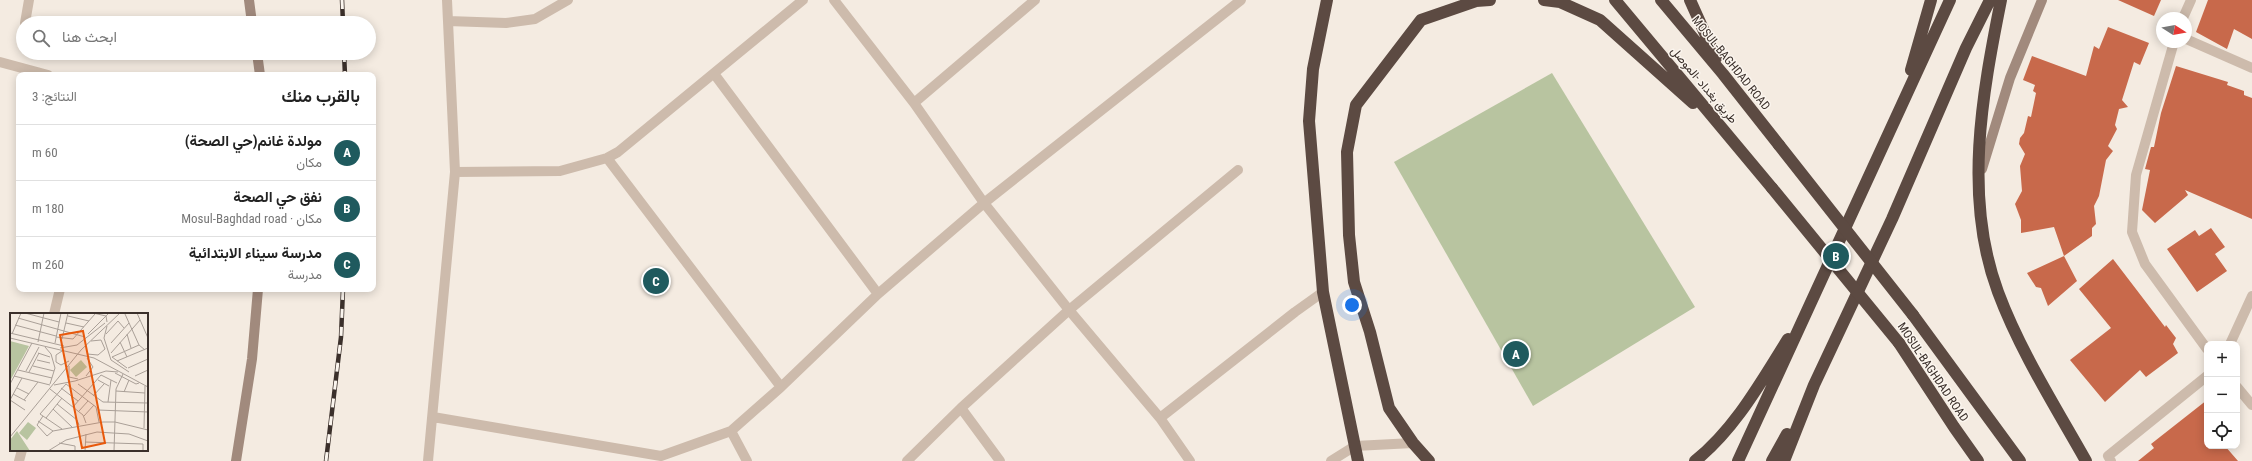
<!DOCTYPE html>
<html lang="ar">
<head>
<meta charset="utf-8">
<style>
  :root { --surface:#fff; --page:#f2f2f2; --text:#222; --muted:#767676; --line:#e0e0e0; --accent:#1f5a5e }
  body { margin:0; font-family:"Roboto Condensed",Vazirmatn,sans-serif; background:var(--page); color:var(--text); direction:rtl }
  .controls { position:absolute; right:12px; bottom:12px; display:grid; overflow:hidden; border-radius:8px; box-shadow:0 2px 10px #0003 }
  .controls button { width:36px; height:36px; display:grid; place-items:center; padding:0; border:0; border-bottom:1px solid var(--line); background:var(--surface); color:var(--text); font:20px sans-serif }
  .compass { position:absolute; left:2156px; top:12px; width:36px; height:36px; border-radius:50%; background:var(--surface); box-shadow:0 2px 10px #0003; rotate:101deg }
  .you { position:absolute; left:1352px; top:305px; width:14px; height:14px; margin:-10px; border:3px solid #fff; border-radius:50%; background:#1a73e8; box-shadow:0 0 0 6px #1a73e833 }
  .badge { display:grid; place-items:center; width:26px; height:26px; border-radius:50%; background:var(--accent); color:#fff; font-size:13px; font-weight:700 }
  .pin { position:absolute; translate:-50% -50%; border:2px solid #fff; box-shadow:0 1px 4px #0006 }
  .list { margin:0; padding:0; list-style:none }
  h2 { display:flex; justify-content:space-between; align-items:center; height:52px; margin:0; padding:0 16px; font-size:17px }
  h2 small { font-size:13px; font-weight:400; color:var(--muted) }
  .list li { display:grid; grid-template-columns:26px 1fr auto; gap:12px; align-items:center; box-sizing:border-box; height:56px; padding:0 16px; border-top:1px solid var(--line) }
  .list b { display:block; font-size:15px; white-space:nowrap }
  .list p { margin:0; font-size:13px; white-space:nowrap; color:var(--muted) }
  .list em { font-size:13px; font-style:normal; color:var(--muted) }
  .icon { flex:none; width:22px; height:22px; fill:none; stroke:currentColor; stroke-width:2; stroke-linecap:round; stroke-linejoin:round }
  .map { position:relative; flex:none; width:2252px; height:461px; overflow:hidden; direction:ltr }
  .search { position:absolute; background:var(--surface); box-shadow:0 2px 10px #0003; left:16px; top:16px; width:360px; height:44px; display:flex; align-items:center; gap:10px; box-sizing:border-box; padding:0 14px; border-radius:22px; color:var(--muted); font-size:15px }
  .panel { position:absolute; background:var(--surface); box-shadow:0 2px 10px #0003; left:16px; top:72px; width:360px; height:220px; border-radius:8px; direction:rtl }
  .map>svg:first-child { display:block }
  .green { fill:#b8c4a0 }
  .building { fill:#c8694b }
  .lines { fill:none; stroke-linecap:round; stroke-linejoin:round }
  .street { stroke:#cdbbac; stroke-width:10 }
  .secondary { stroke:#a18a7d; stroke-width:10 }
  .highway { stroke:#5c4a42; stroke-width:12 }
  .rail-casing { stroke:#3b302b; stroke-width:4.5 }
  .rail { stroke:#fbf5ee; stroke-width:3; stroke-dasharray:9; stroke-linecap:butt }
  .highway-bridge { stroke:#5c4a42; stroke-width:12 }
  .labels { text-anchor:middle; stroke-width:3; stroke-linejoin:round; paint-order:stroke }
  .street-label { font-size:12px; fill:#3b302b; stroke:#fbf5ee }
  .inset-road { fill:none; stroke:#aaa098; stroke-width:1 }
  .view { fill:#e8590c; fill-opacity:0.15; stroke:#e8590c; stroke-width:2 }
  .inset-edge { fill:none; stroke:#3b302b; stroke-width:2 }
</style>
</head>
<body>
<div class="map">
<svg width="2252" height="461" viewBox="0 0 2252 461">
  <rect width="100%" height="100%" fill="#f4ebe1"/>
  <path class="green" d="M 1552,73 L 1695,307 L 1533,406 L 1394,162 Z"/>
  <path class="building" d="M 2118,0 L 2161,0 L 2154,16 Z
    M 2208,0 L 2252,0 L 2252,39 L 2234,29 L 2227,49 L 2196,32 Z
    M 2108,27 L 2149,43 L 2140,65 L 2134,62 L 2122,100 L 2128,107 L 2119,109 L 2115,125 L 2117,129 L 2108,146 L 2113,151 L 2106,160 L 2099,196 L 2094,206 L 2096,224 L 2092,228 L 2092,236 L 2064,256 L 2054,227 L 2021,233 L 2021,220 L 2015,204 L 2022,191 L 2020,166 L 2025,154 L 2019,144 L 2020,138 L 2024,133 L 2028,116 L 2031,117 L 2036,93 L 2033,91 L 2035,85 L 2023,80 L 2032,56 L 2086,76 L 2094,46 L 2099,49 Z
    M 2176,66 L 2228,82 L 2227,85 L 2244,91 L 2244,95 L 2252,98 L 2252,219 L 2185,190 L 2188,195 L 2155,223 L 2142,210 L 2150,170 L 2145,169 L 2151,147 L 2154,147 L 2161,113 Z
    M 2211,228 L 2225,247 L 2215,254 L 2227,271 L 2197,292 L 2167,249 L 2195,230 L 2199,236 Z
    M 2064,256 L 2077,281 L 2048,306 L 2041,288 L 2036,287 L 2027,273 Z
    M 2113,259 L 2165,327 L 2166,325 L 2176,338 L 2173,344 L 2178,353 L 2146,377 L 2140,370 L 2105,402 L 2070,360 L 2111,328 L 2079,289 Z
    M 2207,400 L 2207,446 L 2225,446 L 2238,461 L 2138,461 L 2154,448 L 2151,444 Z"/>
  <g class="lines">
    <path class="street" d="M 834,0 L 914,103 L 984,203 L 1069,310 L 1160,418 L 1190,461
      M 2183,18 L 2191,0
      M 448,21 L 506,23 L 535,19 L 568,0
      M 25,23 L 29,0
      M 2186,39 L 2252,68
      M 2174,42 L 2136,175 L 2132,232 L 2145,264 L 2207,349
      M 0,62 L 48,75
      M 715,75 L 878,294
      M 914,103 L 1035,0
      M 607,158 L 781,387
      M 455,172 L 560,171 L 607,158 L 618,152 L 803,0
      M 54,314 L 60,289
      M 2230,344 L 2252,296
      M 2237,387 L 2252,405
      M 961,408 L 1000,461
      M 433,417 L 661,456 L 731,431 L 781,387 L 878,294 L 984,203 L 1241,0
      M 1160,418 L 1295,312 L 1323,292
      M 731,431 L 747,461
      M 19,461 L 22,450
      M 428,461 L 455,172 L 447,0
      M 907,461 L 961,408 L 1069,310 L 1238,170
      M 1331,461 L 1355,446 L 1413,443
      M 2111,461 L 2108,456 L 2207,376"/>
    <path class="secondary" d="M 249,0 L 252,23
      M 257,53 L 260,75
      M 1982,169 L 2010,78 L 2042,0
      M 236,461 L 252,359 L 258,289"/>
    <path class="highway" d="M 1327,0 L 1313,69 L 1309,121 L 1323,292 L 1358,461
      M 1544,0 L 1560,2 L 1600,20 L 1693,103
      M 1615,0 L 1772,188
      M 1661,0 L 1723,74 L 1779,145
      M 1690,0 L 1716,58
      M 2001,0 C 1982,95 1963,198 1998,292 C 2020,351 2055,406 2086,461
      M 1911,70 L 1931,0
      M 1913,315 L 2020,461
      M 1899,343 L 1954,427 L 1978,461
      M 1429,461 L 1413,443 L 1389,408 L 1370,332 L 1354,282 L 1349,235 L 1347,152 L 1356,105 L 1421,20 L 1476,1 L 1490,0
      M 1695,461 C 1735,429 1761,382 1788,339
      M 1738,461 L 1950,0
      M 1772,461 L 1787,434
      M 1784,461 L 1814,385 L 1892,219 L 1966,48 L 1990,0"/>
    <defs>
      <path id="rail" d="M 342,0 L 343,23
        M 344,53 L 345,75
        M 326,461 L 341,337 L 343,289"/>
    </defs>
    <use href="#rail" class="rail-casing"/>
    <use href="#rail" class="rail"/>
    <path class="highway-bridge" d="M 1779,145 L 1913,315
      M 1772,188 L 1899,343"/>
  </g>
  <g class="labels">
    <g class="street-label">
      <text transform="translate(1731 63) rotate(51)" y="4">MOSUL-BAGHDAD ROAD</text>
      <text transform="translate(1704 85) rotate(50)" y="4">طريق بغداد -الموصل</text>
      <text transform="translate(1933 372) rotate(56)" y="4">MOSUL-BAGHDAD ROAD</text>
    </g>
  </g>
  <g transform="translate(10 313)">
    <rect width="138" height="138" fill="#f4ebe1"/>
    <path d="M 0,28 L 19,33 L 0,68 ZM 71,47 L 77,54 L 66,64 L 60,57 ZM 18,109 L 26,115 L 17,127 L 9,120 ZM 7,118 L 20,138 L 0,138 L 0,127 Z" fill="#b8c4a0"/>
    <path class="inset-road" d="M 15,0 L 49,9M 83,0 L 96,3 L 97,9M 127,0 L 138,25M 115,1 L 129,32 L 135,37M 58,3 L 79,8M 8,5 L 75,24M 56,10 L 74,14M 5,12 L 46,23M 97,13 L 94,25 L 101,47 L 119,59M 0,20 L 54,33M 2,21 L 11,0M 78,21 L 99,0M 96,21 L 108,8 L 114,15M 117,21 L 121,35M 46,24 L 63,26 L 85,1M 0,25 L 84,45 L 138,74M 52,26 L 58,0M 28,29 L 34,0M 110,29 L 117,44M 45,30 L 51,0M 101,30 L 119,10M 35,34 L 41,41 L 45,55 L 40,71M 50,35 L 67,32 L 95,10M 52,38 L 46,42 L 46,49 L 51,52 L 59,48M 28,40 L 40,44M 101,40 L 130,7M 77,41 L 88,42 L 95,36 L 91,27 L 81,28M 27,47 L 40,50M 107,48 L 138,35M 23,53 L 44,58M 59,53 L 59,64 L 68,66M 117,55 L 102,44 L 129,32M 118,55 L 138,46M 8,57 L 42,65M 16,58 L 29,34M 19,59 L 29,40M 105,60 L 126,71 L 129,70M 4,63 L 40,72M 76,63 L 83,54 L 77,45M 125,63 L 138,57M 88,67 L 99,73M 0,71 L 22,30M 68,71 L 93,89 L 138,90M 44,72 L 65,68 L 96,58 L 108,59M 7,75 L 19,81M 51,75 L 68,88M 40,76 L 73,102 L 76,110M 106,78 L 135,80M 114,79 L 119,67M 3,81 L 16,88M 83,83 L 94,71M 0,87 L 12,65M 0,87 L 15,97M 14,87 L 28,69M 98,89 L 101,67M 47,91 L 67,107 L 69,112M 63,94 L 91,62 L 107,70M 43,96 L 62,114M 88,97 L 138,99M 69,98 L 78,88M 33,103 L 27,112 L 37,123 L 43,118 L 93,109 L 105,109 L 138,117M 74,103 L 84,92M 36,105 L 52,85M 28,108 L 43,118M 134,115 L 135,73M 52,116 L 30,101 L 56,71 L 86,94 L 89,109M 0,124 L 71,37 L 110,0M 75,129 L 133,131 L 133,138M 49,130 L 65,133 L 65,138M 38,138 L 56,127 L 87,119 L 119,121 L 138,128M 75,138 L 76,121M 104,138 L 106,76 L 113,61"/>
    <path class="view" d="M 73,18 L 95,130 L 72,135 L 50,22 Z"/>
    <rect width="138" height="138" class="inset-edge"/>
  </g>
</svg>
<div class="controls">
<button>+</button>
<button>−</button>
<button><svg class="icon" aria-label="locate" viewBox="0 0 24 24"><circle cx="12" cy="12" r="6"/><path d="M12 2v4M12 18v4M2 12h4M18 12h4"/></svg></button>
</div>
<svg class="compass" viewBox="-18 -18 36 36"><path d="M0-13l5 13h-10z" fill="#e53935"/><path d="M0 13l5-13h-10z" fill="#767676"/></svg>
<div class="you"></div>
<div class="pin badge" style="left:1516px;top:354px">A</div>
<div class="pin badge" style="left:1836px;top:256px">B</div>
<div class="pin badge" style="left:656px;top:281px">C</div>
<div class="search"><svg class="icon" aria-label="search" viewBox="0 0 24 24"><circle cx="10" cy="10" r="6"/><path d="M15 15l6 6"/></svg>ابحث هنا</div>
<section class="panel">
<h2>بالقرب منك<small>النتائج: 3</small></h2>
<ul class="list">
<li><span class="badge">A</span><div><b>مولدة غانم(حي الصحة)</b><p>مكان</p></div><em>60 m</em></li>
<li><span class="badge">B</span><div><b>نفق حي الصحة</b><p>مكان · Mosul-Baghdad road</p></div><em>180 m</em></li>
<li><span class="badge">C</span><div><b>مدرسة سيناء الابتدائية</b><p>مدرسة</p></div><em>260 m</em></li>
</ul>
</section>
</div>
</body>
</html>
